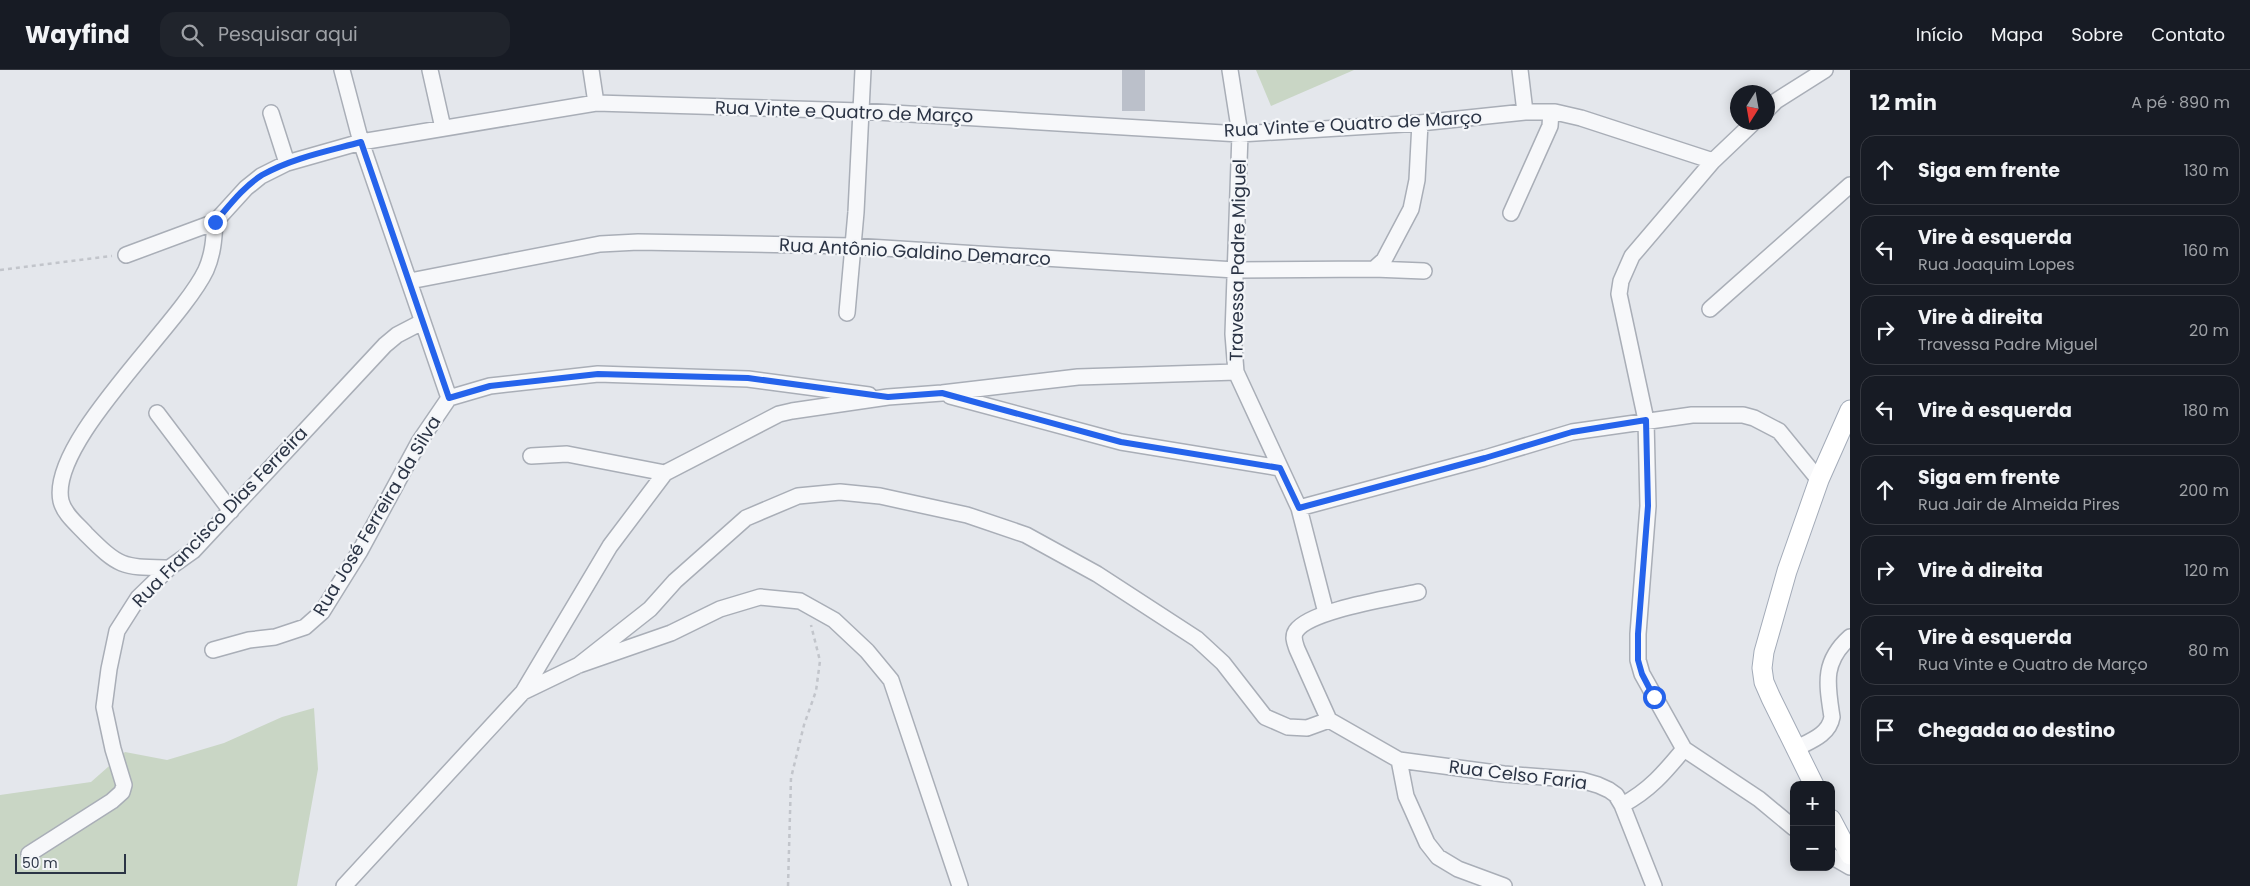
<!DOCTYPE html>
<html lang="pt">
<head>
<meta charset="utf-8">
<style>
  :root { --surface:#171b24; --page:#20242c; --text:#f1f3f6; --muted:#9ea1a6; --line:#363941 }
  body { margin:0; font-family:Poppins,sans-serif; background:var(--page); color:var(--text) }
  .controls { position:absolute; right:15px; bottom:15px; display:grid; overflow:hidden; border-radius:10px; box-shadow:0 2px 12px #0003 }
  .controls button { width:45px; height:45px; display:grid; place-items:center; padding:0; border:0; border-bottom:1px solid var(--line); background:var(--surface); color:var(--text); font:25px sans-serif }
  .compass { position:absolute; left:1730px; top:15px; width:45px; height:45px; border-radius:50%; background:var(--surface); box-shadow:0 2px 12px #0003; rotate:191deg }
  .scale { position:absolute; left:15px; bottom:12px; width:111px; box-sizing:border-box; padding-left:5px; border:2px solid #2b3445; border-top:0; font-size:14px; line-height:18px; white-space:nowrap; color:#2b3445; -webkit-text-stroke:4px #f4f6f9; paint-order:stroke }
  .stop { position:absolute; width:15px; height:15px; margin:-11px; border:4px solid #2563eb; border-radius:50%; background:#fff }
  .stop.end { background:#2563eb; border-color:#fff; box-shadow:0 1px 5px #0008 }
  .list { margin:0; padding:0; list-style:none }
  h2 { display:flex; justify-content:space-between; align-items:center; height:65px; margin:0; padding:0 20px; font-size:21px }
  h2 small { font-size:16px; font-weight:400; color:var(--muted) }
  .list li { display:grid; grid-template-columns:32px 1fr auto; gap:15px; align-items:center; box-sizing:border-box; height:70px; margin:0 10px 10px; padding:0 10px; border:1px solid var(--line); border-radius:15px }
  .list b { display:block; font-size:19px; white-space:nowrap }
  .list p { margin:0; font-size:16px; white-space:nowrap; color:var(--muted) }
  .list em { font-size:16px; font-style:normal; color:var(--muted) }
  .icon { flex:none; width:28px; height:28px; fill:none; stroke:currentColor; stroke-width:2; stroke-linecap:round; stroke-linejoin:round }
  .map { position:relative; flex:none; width:1850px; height:816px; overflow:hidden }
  header { display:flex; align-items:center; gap:30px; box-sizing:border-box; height:70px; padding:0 25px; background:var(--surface); border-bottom:1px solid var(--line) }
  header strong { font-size:24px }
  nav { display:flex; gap:28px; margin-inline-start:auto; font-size:18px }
  .search { width:350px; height:45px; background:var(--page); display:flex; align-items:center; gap:12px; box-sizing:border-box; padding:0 18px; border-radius:15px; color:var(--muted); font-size:19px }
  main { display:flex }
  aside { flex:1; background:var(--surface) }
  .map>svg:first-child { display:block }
  .green { fill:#c9d6c5 }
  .building { fill:#bbc0ca }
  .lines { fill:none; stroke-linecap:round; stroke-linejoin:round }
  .minor-casing { stroke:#a9aeb7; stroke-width:18 }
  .major-casing { stroke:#a3abb8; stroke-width:21 }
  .path { stroke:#c2c5cb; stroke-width:2.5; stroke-dasharray:4 4; stroke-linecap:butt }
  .minor { stroke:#f7f8fa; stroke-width:15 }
  .major { stroke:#fff; stroke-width:19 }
  .route { stroke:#2563eb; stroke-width:6 }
  .labels { text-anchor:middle; stroke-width:4.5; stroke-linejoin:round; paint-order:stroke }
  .street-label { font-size:18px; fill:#2b3445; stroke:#f4f6f9 }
</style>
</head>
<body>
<header>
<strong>Wayfind</strong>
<div class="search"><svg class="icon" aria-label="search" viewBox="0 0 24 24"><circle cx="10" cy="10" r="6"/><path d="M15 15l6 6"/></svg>Pesquisar aqui</div>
<nav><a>Início</a><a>Mapa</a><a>Sobre</a><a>Contato</a></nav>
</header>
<main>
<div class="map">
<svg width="1850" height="816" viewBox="0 0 1850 816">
  <rect width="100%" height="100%" fill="#e4e7ec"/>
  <path class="green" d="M 1256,0 L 1354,0 L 1271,36 Z
    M 314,638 L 318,699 L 297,816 L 0,816 L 0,725 L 91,712 L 125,682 L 167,690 L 224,673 L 282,647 Z"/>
  <path class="building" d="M 1122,0 L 1145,0 L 1145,41 L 1122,41 Z"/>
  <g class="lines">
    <defs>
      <path id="minor" d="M 342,0 L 361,72 L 449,328
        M 430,0 L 443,58
        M 591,0 L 596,33
        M 1230,0 L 1240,64 L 1233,264 L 1236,302 L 1299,438 L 1326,543
        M 1520,0 L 1525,42
        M 1768,39 L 1776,31 L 1825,0
        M 271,43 L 287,93
        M 1754,52 L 1713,91 L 1632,186 L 1621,211 L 1619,224 L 1646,350 L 1648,436 L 1638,564 L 1638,590 L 1642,604 L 1684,679 L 1759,729 L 1794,758
        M 1511,143 L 1550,56 L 1551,42
        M 126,185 L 215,152 L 246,118 L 261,106 L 287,93 L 361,72 L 596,33 L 860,41 L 1240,64 L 1420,53 L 1525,42 L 1555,42 L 1581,48 L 1713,91
        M 1374,199 L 1384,190 L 1411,139 L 1417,110 L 1420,53
        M 410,211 L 600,174 L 638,172 L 852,176 L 1235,200 L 1374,199 L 1424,201
        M 1710,239 L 1850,115
        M 847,243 L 856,142 L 863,0
        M 950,326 L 1121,372 L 1280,398
        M 449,328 L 490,316 L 598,304 L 748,309 L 869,325
        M 157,343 L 231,441
        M 531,386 L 567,384 L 665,403
        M 1299,438 L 1485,388 L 1572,362 L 1692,345 L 1743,345 L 1754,348 L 1779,361 L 1819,410
        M 169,498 C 122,497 120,498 86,464 C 77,454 64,444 61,431 C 48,372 180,255 206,200 C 213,184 214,169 215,152
        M 213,580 L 249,570 L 275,567 L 305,557 L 322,542 L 360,481 L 419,372 L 449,328
        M 579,595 L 650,539 L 675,511 L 746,448 L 798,426 L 840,422 L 880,426 L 967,445 L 1026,465 L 1097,504 L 1197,569 L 1223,593 L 1265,647 L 1288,657 L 1307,658 L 1329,650
        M 523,622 L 579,595 L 671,563 L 720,539 L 760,527 L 800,531 L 834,550 L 867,581 L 891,610 L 960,816
        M 1329,650 L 1399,690 L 1504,704 L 1581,710 L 1598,715 L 1609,720 L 1616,725 L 1622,735 L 1654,816
        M 1329,650 L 1297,579 C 1295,573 1292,567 1296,561 C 1310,540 1393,528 1418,522
        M 1795,679 C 1810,671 1829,665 1832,647 C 1827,614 1822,592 1850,567
        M 1399,690 L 1406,726 L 1427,773 L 1438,787 L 1458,799 L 1504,816
        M 1622,735 C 1649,721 1665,702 1684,679
        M 29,784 L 112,731 L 122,722 L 124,715 L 113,679 L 104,637 L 109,599 L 117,561 L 138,528 L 169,498 L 193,481 L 385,275 L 397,265 L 422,252
        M 1831,786 L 1850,797
        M 344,816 L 523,622 L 610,476 L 665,403 L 779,344 L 792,341 L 888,327 L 942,323 L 1078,307 L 1236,302"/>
      <path id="major" d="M 1814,715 L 1771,628 L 1764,612 L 1762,598 L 1764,582 L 1787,501 L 1819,410 L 1850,340
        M 1831,749 L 1850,785"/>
    </defs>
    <use href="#minor" class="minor-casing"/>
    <use href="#major" class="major-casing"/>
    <path class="path" d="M 0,200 L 112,186
      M 788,816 L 791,708 L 804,655 L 816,621 L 820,591 L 811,555"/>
    <use href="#minor" class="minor"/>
    <use href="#major" class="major"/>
  </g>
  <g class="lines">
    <path class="route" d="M 215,152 C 229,136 243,117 262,105 C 292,88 328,81 361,72 L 449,328 L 490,316 L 598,304 L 748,308 L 888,327 L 942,323 L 1121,372 L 1280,398 L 1299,438 L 1485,388 L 1572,362 L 1646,350 L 1648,436 L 1638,564 L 1638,590 L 1642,604 L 1654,627"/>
  </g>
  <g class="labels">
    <g class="street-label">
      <text transform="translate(844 42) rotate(2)" y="6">Rua Vinte e Quatro de Março</text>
      <text transform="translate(1353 54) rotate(-3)" y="6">Rua Vinte e Quatro de Março</text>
      <text transform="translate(915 182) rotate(3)" y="6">Rua Antônio Galdino Demarco</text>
      <text transform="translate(1238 190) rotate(-89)" y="6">Travessa Padre Miguel</text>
      <text transform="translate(377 446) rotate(-59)" y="6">Rua José Ferreira da Silva</text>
      <text transform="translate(220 447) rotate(-46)" y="6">Rua Francisco Dias Ferreira</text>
      <text transform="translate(1518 705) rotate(7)" y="6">Rua Celso Faria</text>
    </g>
  </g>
</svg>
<div class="controls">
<button>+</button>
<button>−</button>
</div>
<svg class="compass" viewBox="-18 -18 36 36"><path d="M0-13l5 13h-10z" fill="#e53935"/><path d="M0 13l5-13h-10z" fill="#9ea1a6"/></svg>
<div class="scale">50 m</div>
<div class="stop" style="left:1654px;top:627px"></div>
<div class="stop end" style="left:215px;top:152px"></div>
</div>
<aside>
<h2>12 min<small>A pé · 890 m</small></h2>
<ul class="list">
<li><svg class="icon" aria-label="ahead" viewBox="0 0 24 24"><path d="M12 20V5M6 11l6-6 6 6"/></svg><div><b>Siga em frente</b></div><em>130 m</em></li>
<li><svg class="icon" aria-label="left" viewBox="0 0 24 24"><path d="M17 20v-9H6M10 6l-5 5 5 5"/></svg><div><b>Vire à esquerda</b><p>Rua Joaquim Lopes</p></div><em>160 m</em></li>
<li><svg class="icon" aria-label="right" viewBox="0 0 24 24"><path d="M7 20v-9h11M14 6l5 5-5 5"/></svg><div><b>Vire à direita</b><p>Travessa Padre Miguel</p></div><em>20 m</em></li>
<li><svg class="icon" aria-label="left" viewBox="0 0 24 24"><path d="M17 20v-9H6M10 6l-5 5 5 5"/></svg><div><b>Vire à esquerda</b></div><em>180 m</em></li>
<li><svg class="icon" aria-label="ahead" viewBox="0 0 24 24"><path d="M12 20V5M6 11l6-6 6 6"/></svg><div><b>Siga em frente</b><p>Rua Jair de Almeida Pires</p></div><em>200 m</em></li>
<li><svg class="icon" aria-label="right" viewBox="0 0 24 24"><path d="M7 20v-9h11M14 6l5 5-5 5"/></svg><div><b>Vire à direita</b></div><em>120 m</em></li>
<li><svg class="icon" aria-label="left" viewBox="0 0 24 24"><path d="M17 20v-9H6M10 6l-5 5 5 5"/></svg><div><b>Vire à esquerda</b><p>Rua Vinte e Quatro de Março</p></div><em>80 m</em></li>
<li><svg class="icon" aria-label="arrive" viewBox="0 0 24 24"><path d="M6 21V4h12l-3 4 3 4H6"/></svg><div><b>Chegada ao destino</b></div></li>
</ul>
</aside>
</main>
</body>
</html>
